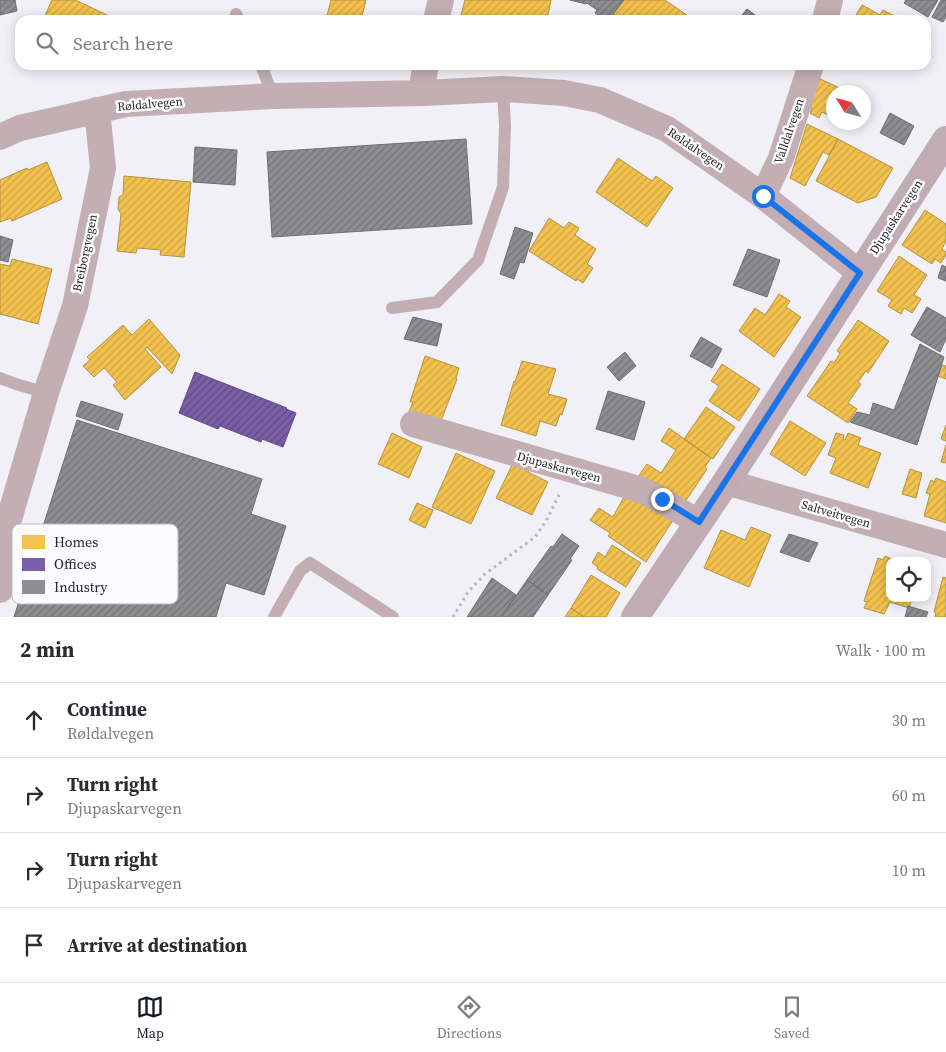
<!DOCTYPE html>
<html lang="en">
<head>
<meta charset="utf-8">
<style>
  :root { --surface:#fff; --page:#f2f2f3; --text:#2b2b33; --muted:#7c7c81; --line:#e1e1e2; --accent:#111827 }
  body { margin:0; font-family:"Source Serif 4",serif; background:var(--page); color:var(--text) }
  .controls { position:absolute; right:15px; bottom:15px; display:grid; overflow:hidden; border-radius:10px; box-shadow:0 2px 12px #0003 }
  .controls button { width:45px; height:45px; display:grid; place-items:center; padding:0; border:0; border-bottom:1px solid var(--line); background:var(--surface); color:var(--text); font:25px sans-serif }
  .compass { position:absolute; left:826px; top:85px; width:45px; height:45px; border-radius:50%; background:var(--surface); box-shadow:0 2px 12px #0003; rotate:307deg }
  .stop { position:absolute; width:15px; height:15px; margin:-11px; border:4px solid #1a73e8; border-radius:50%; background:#fff }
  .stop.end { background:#1a73e8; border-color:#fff; box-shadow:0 1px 5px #0008 }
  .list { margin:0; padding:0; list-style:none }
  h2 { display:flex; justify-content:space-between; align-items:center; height:65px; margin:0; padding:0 20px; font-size:21px }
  h2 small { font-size:16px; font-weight:400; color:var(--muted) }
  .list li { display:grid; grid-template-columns:32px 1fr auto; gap:15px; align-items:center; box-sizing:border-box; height:75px; padding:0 20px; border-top:1px solid var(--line) }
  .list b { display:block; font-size:19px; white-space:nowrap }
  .list p { margin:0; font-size:16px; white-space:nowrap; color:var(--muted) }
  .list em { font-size:16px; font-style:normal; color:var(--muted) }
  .icon { flex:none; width:28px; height:28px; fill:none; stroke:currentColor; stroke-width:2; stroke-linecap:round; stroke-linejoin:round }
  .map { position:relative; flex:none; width:946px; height:617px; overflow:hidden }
  .search { position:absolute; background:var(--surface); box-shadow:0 2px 12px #0003; left:15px; right:15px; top:15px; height:55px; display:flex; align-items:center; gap:12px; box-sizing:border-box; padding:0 18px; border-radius:15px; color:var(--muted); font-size:19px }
  .sheet { height:365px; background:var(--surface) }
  nav { display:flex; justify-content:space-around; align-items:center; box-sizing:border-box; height:70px; border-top:1px solid var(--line); background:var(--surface); font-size:14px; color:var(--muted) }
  nav a { display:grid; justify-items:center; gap:2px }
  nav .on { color:var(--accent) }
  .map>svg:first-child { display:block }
  .homes { fill:url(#homes-hatch); stroke:#b49243 }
  .offices { fill:url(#offices-hatch); stroke:#614d82 }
  .industry { fill:url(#industry-hatch); stroke:#6e6e73 }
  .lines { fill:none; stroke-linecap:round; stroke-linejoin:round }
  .path { stroke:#beb2b6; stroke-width:3; stroke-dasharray:2.5 4; stroke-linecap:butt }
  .lane { stroke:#c2aeb3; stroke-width:12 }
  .street { stroke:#c2aeb3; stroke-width:26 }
  .secondary { stroke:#c0acb2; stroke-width:28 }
  .route { stroke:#1a73e8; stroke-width:6 }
  .labels { text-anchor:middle; stroke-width:5; stroke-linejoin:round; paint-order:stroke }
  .street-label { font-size:12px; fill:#25252a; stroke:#fbfbfe }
  .key { fill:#fbfbfe; stroke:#bbbbbe; stroke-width:1 }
  .key-label { font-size:14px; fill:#25252a }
</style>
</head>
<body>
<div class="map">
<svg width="946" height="617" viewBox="0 0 946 617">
  <defs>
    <pattern id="homes-hatch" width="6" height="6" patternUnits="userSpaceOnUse" patternTransform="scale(1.25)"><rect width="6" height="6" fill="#f2c14e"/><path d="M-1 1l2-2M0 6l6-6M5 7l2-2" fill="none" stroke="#cfa644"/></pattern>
    <pattern id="offices-hatch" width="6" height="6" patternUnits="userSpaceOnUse" patternTransform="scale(1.25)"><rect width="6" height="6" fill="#7b5ea7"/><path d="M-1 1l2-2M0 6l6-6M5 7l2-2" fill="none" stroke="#5f4980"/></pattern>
    <pattern id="industry-hatch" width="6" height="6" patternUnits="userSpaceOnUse" patternTransform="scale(1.25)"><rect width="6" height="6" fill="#8d8d92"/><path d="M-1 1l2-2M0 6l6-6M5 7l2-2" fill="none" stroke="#737377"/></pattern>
  </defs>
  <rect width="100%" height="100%" fill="#f0f0f6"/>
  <path class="homes" d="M 52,0 L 75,0 L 118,20 L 43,20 Z
    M 331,0 L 366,0 L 361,20 L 326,20 Z
    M 465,0 L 551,0 L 547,20 L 482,20 L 461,15 Z
    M 624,0 L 665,0 L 694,20 L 621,20 L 613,14 Z
    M 862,5 L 880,15 L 883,10 L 898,18 L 897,20 L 853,20 Z
    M 814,76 L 848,92 L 834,92 L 834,118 L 822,112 L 819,118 L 810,113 L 812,108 L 805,104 Z
    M 807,124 L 838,139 L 829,155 L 823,152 L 805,186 L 790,178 Z
    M 838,139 L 893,168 L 876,197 L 858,203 L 816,181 Z
    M 618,158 L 652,181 L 656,176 L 673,188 L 647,227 L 596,192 Z
    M 47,162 L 62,199 L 12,221 L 11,218 L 0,222 L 0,180 L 27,168 L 28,170 Z
    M 124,176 L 191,182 L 184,257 L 160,255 L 161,250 L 137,248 L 136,253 L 117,251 L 121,214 L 118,209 L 119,197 L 123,195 Z
    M 925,210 L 946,224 L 946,241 L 942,249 L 946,252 L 946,255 L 941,263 L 935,259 L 932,264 L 902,245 Z
    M 549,218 L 564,228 L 569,222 L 579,228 L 575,235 L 596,249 L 587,264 L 593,268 L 583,283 L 577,279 L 576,281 L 529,251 Z
    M 899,256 L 927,275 L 914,295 L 921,299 L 912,313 L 904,308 L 901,314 L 888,306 L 892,300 L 877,291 Z
    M 12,259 L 52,269 L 38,324 L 0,314 L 0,264 L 10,266 Z
    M 779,294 L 790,301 L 786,307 L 801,317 L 774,357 L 739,331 L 755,308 L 765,315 Z
    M 149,319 L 180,355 L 172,374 L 147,347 L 145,349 L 161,367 L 125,400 L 113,385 L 117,382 L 104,368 L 94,377 L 83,366 L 90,360 L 87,357 L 123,325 L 132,335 Z
    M 858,320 L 889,341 L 868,373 L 866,371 L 858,382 L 861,384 L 848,403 L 857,409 L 848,423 L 807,396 L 831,361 L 834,363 L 840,353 L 837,351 Z
    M 425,356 L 459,368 L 456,378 L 457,379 L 439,426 L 408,414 L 413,402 L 410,402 Z
    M 522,361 L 556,369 L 548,394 L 567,399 L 562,415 L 560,414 L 556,426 L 540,421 L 536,436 L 501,425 L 514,381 L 515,382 Z
    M 722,364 L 760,389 L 739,421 L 709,401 L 719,386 L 711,381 Z
    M 942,365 L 946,366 L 946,379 L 938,376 Z
    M 706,407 L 735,427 L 713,459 L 684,439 Z
    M 790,421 L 826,443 L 805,476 L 770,454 Z
    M 946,425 L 946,441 L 941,439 Z
    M 669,428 L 711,458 L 705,467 L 707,469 L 685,502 L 655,482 L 652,487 L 638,477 L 647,464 L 661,473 L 676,450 L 661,441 Z
    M 392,433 L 422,447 L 409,478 L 378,464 Z
    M 836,433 L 844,435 L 843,439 L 845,440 L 848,433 L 861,438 L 858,445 L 881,453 L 868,488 L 830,473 L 836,458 L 828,455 Z
    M 946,445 L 946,463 L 941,462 Z
    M 456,453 L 495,471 L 471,524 L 432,507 Z
    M 515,459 L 530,466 L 528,472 L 548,482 L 532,515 L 496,498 Z
    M 910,469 L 922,473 L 916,498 L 902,494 Z
    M 936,478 L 946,482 L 946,523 L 924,516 L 930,494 L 926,493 L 931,480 L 934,482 Z
    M 625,495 L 675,517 L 646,562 L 608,536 L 610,533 L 590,520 L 599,508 L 613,517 Z
    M 417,503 L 433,510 L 425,528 L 409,520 Z
    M 751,527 L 771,535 L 749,587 L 704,568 L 721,530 L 745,540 Z
    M 612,545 L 641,563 L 626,587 L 597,569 L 598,567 L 592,563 L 598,552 L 605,557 Z
    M 885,556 L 892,559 L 890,561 L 890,598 L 912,598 L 909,608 L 890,602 L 884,614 L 864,608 L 867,602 L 864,601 L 878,558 L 883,560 Z
    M 591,575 L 620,593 L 606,617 L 584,617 L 571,608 Z
    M 943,577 L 946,578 L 946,617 L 935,617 L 936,613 L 934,612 Z
    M 571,608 L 584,617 L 565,617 Z"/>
  <path class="offices" d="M 195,372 L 287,408 L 286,409 L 296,413 L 283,447 L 262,439 L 261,442 L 220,426 L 218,429 L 179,413 Z"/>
  <path class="industry" d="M 0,0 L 15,0 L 17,11 L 0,15 Z
    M 570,0 L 624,0 L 613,14 L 616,16 L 613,20 L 605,20 L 595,13 L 597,10 L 587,3 L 586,4 Z
    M 906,0 L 938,0 L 928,17 L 904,3 Z
    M 941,0 L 946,0 L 946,17 L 943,22 L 932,17 Z
    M 747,9 L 762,20 L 738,20 Z
    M 890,113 L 914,126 L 904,145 L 880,133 Z
    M 466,139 L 472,224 L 272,237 L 267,152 Z
    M 195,147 L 237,150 L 235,185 L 193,182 Z
    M 515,227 L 533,233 L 524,263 L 520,262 L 514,279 L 500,274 Z
    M 0,236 L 13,240 L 8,262 L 0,260 Z
    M 748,249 L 780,260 L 767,297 L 733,285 Z
    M 942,265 L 946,267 L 946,281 L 938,278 Z
    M 927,307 L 946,318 L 946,339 L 940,352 L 911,335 Z
    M 413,317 L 442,324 L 437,346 L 404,339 Z
    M 701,337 L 722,349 L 712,368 L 690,356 Z
    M 920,344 L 944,357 L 917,445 L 850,422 L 857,412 L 870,415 L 873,403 L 894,410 Z
    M 625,352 L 636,366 L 619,381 L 607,367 Z
    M 608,391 L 645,402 L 634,440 L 596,429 Z
    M 81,401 L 123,414 L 118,430 L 76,416 Z
    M 77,420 L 262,479 L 251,514 L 286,526 L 264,595 L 226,583 L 216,617 L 14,617 Z
    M 562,534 L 579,546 L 570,559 L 572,560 L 548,595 L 527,580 L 551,546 L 553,547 Z
    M 789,534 L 818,543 L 809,562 L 780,552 Z
    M 492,578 L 516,595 L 501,617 L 467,617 Z
    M 527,580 L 548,595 L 533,617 L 504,617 L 502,616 Z
    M 908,606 L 928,612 L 926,617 L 905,617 Z"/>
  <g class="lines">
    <path class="path" d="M 453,617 L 468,592 L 485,574 L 535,537 L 546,521 L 559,495"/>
    <path class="lane" d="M 236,14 L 239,20
      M 261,65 L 273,96
      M 392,308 L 437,302 L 478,260 L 503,187 L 505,126 L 503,89
      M 0,378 L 16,384 L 46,393
      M 274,617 L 300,571 L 310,563 L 393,617"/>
    <path class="street" d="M 436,20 L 441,0
      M 825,20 L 830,0
      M 424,93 L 422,86 L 426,65
      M 0,137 L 20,128 L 126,104 L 273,96 L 424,93 L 503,89 L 564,93 L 600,100 L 667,129 L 763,196 L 860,273
      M 763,196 L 781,158 L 811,65
      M 413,424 L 642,490 L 699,522
      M 726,482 L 946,545
      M 0,590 L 5,533 L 46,393 L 75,306 L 103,168 L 97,110"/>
    <path class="secondary" d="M 635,617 L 726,482 L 946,140"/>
  </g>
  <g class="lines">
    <path class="route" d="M 662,499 L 699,522 L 860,273 L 763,196"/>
  </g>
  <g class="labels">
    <g class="street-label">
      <text transform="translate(150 104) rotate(-5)" y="4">Røldalvegen</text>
      <text transform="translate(789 131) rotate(-71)" y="4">Valldalvegen</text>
      <text transform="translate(696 149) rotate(34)" y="4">Røldalvegen</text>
      <text transform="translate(896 217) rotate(-57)" y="4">Djupaskarvegen</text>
      <text transform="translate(85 253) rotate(-78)" y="4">Breiborgvegen</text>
      <text transform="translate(559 467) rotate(15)" y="4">Djupaskarvegen</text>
      <text transform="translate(836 514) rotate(16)" y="4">Saltveitvegen</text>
    </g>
  </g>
  <rect x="12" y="524" width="166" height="80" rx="8" class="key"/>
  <rect x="22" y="535" width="23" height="14" fill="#f2c14e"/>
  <rect x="22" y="558" width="23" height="13" fill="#7b5ea7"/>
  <rect x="22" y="580" width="23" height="14" fill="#8d8d92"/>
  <g class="key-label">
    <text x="54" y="547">Homes</text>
    <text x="54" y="569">Offices</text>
    <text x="54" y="592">Industry</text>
  </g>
</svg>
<div class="controls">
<button><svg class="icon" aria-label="locate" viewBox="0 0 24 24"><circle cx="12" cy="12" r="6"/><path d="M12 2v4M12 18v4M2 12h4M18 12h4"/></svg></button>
</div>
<svg class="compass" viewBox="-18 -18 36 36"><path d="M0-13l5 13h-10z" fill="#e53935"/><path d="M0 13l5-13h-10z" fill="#7c7c81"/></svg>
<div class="stop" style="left:763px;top:196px"></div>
<div class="stop end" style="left:662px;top:499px"></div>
<div class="search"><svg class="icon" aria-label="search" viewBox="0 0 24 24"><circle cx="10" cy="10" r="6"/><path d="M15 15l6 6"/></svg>Search here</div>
</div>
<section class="sheet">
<h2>2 min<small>Walk · 100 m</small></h2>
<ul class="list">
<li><svg class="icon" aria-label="ahead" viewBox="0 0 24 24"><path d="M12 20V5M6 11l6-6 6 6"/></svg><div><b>Continue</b><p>Røldalvegen</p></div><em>30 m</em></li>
<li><svg class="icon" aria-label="right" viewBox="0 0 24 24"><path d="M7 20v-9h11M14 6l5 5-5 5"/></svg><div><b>Turn right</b><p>Djupaskarvegen</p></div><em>60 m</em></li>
<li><svg class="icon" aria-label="right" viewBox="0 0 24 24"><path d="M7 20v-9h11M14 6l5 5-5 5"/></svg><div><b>Turn right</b><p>Djupaskarvegen</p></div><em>10 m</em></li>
<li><svg class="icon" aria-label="arrive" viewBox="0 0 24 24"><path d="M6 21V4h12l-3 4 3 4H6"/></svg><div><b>Arrive at destination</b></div></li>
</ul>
</section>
<nav>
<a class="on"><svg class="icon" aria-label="map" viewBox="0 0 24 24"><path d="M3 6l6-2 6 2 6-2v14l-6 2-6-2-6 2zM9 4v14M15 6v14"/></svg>Map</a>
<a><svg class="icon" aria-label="directions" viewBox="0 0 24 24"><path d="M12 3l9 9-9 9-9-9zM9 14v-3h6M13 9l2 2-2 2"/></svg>Directions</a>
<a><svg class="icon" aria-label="saved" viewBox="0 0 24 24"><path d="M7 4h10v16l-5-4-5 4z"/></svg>Saved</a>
</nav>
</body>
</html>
